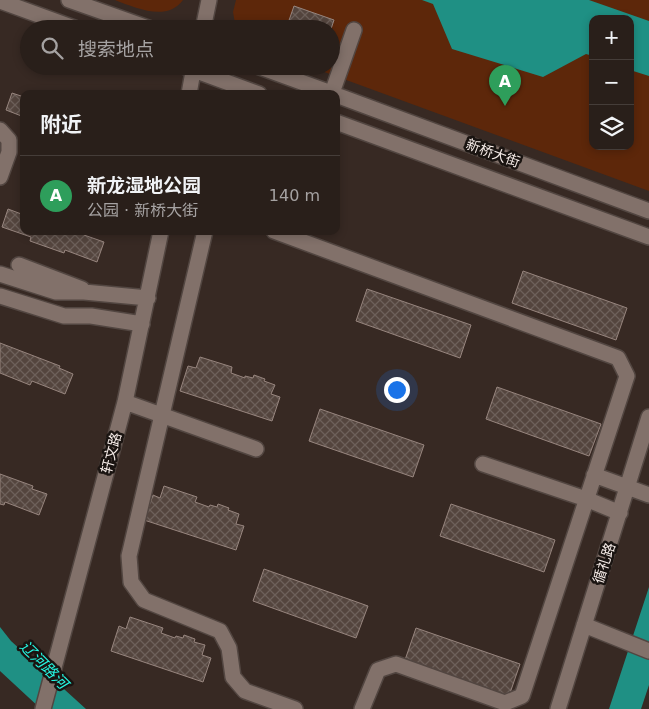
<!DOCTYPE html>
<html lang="zh">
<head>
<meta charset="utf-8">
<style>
  :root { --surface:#291f1a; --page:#312723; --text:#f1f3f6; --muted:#a5a2a2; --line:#453d39; --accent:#8bbbb9 }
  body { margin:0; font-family:"DejaVu Sans","Noto Sans SC",sans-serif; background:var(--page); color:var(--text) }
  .controls { position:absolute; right:15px; top:15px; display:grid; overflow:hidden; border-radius:10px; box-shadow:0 2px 8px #0003 }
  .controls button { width:45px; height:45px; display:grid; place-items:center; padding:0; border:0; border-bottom:1px solid var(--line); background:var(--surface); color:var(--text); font:25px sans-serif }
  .you { position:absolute; left:396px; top:389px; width:18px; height:18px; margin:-12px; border:4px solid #fff; border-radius:50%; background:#1a73e8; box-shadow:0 0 0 8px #1a73e833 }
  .badge { display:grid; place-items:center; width:32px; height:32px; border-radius:50%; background:var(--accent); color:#fff; font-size:16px; font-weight:700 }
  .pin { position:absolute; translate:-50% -41px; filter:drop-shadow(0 1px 2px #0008) }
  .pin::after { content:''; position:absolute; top:26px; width:18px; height:15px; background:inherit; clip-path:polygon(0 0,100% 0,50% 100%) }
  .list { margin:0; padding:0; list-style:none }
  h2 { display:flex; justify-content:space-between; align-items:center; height:65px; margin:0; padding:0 20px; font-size:21px }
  h2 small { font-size:16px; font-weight:400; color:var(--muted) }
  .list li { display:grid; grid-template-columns:32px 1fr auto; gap:15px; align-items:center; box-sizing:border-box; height:80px; padding:0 20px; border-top:1px solid var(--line) }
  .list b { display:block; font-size:19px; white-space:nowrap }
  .list p { margin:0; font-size:16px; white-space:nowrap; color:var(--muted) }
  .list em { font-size:16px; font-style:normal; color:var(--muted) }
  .icon { flex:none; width:28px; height:28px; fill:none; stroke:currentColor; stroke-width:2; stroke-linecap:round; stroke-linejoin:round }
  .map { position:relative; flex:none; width:649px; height:709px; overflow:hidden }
  .search { position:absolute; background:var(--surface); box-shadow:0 2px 8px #0003; left:20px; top:20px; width:320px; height:55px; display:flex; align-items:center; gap:12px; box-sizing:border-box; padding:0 18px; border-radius:28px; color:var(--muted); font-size:19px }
  .panel { position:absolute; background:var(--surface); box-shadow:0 2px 8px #0003; left:20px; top:90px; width:320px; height:145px; border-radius:10px }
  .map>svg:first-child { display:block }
  .park { fill:#5d270a; fill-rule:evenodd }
  .water { fill:#1f9084 }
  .building { fill:url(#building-cross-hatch); stroke:#97857e }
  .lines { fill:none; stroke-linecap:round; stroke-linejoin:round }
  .minor-casing { stroke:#524641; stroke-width:18 }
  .minor { stroke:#82716a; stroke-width:15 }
  .labels { text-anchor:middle; stroke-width:5; stroke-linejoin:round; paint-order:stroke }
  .street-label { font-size:14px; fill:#f5ebe7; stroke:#1a1411 }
  .water-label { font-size:15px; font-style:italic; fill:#25f7e2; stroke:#1a1411 }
</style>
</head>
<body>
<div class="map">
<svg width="649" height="709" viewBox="0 0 649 709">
  <defs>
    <pattern id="building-cross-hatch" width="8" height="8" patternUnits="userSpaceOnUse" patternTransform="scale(1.25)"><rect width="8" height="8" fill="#54453e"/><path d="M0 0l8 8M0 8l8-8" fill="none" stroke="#6d605a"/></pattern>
  </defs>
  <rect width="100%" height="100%" fill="#372923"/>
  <path class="park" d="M 115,0 L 183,0 C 167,22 136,8 115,0 Z
    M 236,0 L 649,0 L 649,191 L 308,66 L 331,66 L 331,29 L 236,29 L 233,12 ZM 593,19 L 630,19 L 630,146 L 593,146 Z"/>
  <path class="water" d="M 422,0 L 589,0 L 649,21 L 649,76 L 630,70 L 630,19 L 593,19 L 593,56 L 586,54 L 543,77 L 452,49 L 433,4 Z
    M 649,587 L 649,685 L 641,709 L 609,709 Z
    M 0,627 L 11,641 L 86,709 L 41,709 L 0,671 Z"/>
  <path class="building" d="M 294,6 L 334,20 L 331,29 L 286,29 Z
    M 12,93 L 24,97 L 24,117 L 6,110 Z
    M 8,209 L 24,215 L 24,231 L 86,231 L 84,235 L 104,242 L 97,262 L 65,250 L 64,253 L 30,241 L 31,237 L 2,227 Z
    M 523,271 L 627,308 L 616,340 L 512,303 Z
    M 367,289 L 471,325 L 460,358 L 356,321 Z
    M 0,343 L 60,366 L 59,368 L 73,374 L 65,394 L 32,381 L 30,385 L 0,373 Z
    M 200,357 L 232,367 L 231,373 L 245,378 L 245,376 L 253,378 L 254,375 L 265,379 L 264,381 L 275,385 L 271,394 L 280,397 L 272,421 L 180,391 L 188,366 L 196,368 Z
    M 497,387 L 601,424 L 589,456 L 486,419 Z
    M 320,409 L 424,445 L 413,477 L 309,441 Z
    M 0,474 L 33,486 L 32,489 L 47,494 L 39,515 L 5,502 L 4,505 L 0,504 Z
    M 164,486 L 197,497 L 195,502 L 209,507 L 210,505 L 217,507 L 218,504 L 229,508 L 228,510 L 239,514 L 236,524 L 244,526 L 236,550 L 144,520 L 153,495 L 160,498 Z
    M 451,504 L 555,540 L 544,572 L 440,536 Z
    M 264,569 L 368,606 L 356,638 L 253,601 Z
    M 130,617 L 163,628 L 161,633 L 175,638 L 176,636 L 183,638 L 184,635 L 195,639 L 194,642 L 205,645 L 202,655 L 211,658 L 203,682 L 111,651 L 119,626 L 126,629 Z
    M 416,628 L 520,664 L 509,696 L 405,660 Z"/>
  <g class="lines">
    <defs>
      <path id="minor" d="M 69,0 L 151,29
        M 0,1 L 77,29
        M 203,29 L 209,0
        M 183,66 L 259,94
        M 257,66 L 334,94
        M 332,93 L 354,30
        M 189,94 L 194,66
        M 336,95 L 649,211
        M 336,122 L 649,237
        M 0,130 L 9,140 L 9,152 L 0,177
        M 205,231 L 129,556 L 131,582 L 144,600 L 220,631 L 229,648 L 233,677 L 245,691 L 295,709
        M 274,231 L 618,358 L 627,376 L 522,696 L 505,703 L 396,664 L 378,670 L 362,709
        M 19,265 L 82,289
        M 0,274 L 56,292 L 84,292 L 148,298
        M 0,296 L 64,316 L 91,316 L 142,324
        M 125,402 L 256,449
        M 483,464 L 586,499 L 620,513
        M 594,475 L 649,495
        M 584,625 L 649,651
        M 43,709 L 125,402 L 161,231
        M 558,709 L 649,417"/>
    </defs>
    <use href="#minor" class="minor-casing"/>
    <use href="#minor" class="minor"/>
  </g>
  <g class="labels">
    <g class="street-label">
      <text transform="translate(493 153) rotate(20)" y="5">新桥大街</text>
      <text transform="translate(111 453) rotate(-75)" y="5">轩文路</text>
      <text transform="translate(604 563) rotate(-72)" y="5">循礼路</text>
    </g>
    <g class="water-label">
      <text transform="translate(44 665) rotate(45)" y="5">辽河路河</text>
    </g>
  </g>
</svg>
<div class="controls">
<button>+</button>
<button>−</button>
<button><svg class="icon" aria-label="layers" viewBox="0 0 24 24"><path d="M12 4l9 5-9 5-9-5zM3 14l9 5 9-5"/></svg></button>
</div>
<div class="you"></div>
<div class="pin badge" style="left:505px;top:106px;background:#2e9e5b">A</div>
<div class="search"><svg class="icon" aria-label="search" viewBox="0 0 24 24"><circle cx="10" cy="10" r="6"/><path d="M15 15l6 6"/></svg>搜索地点</div>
<section class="panel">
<h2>附近<small></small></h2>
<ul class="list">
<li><span class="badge" style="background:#2e9e5b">A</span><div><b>新龙湿地公园</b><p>公园 · 新桥大街</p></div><em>140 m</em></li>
</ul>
</section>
</div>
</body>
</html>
